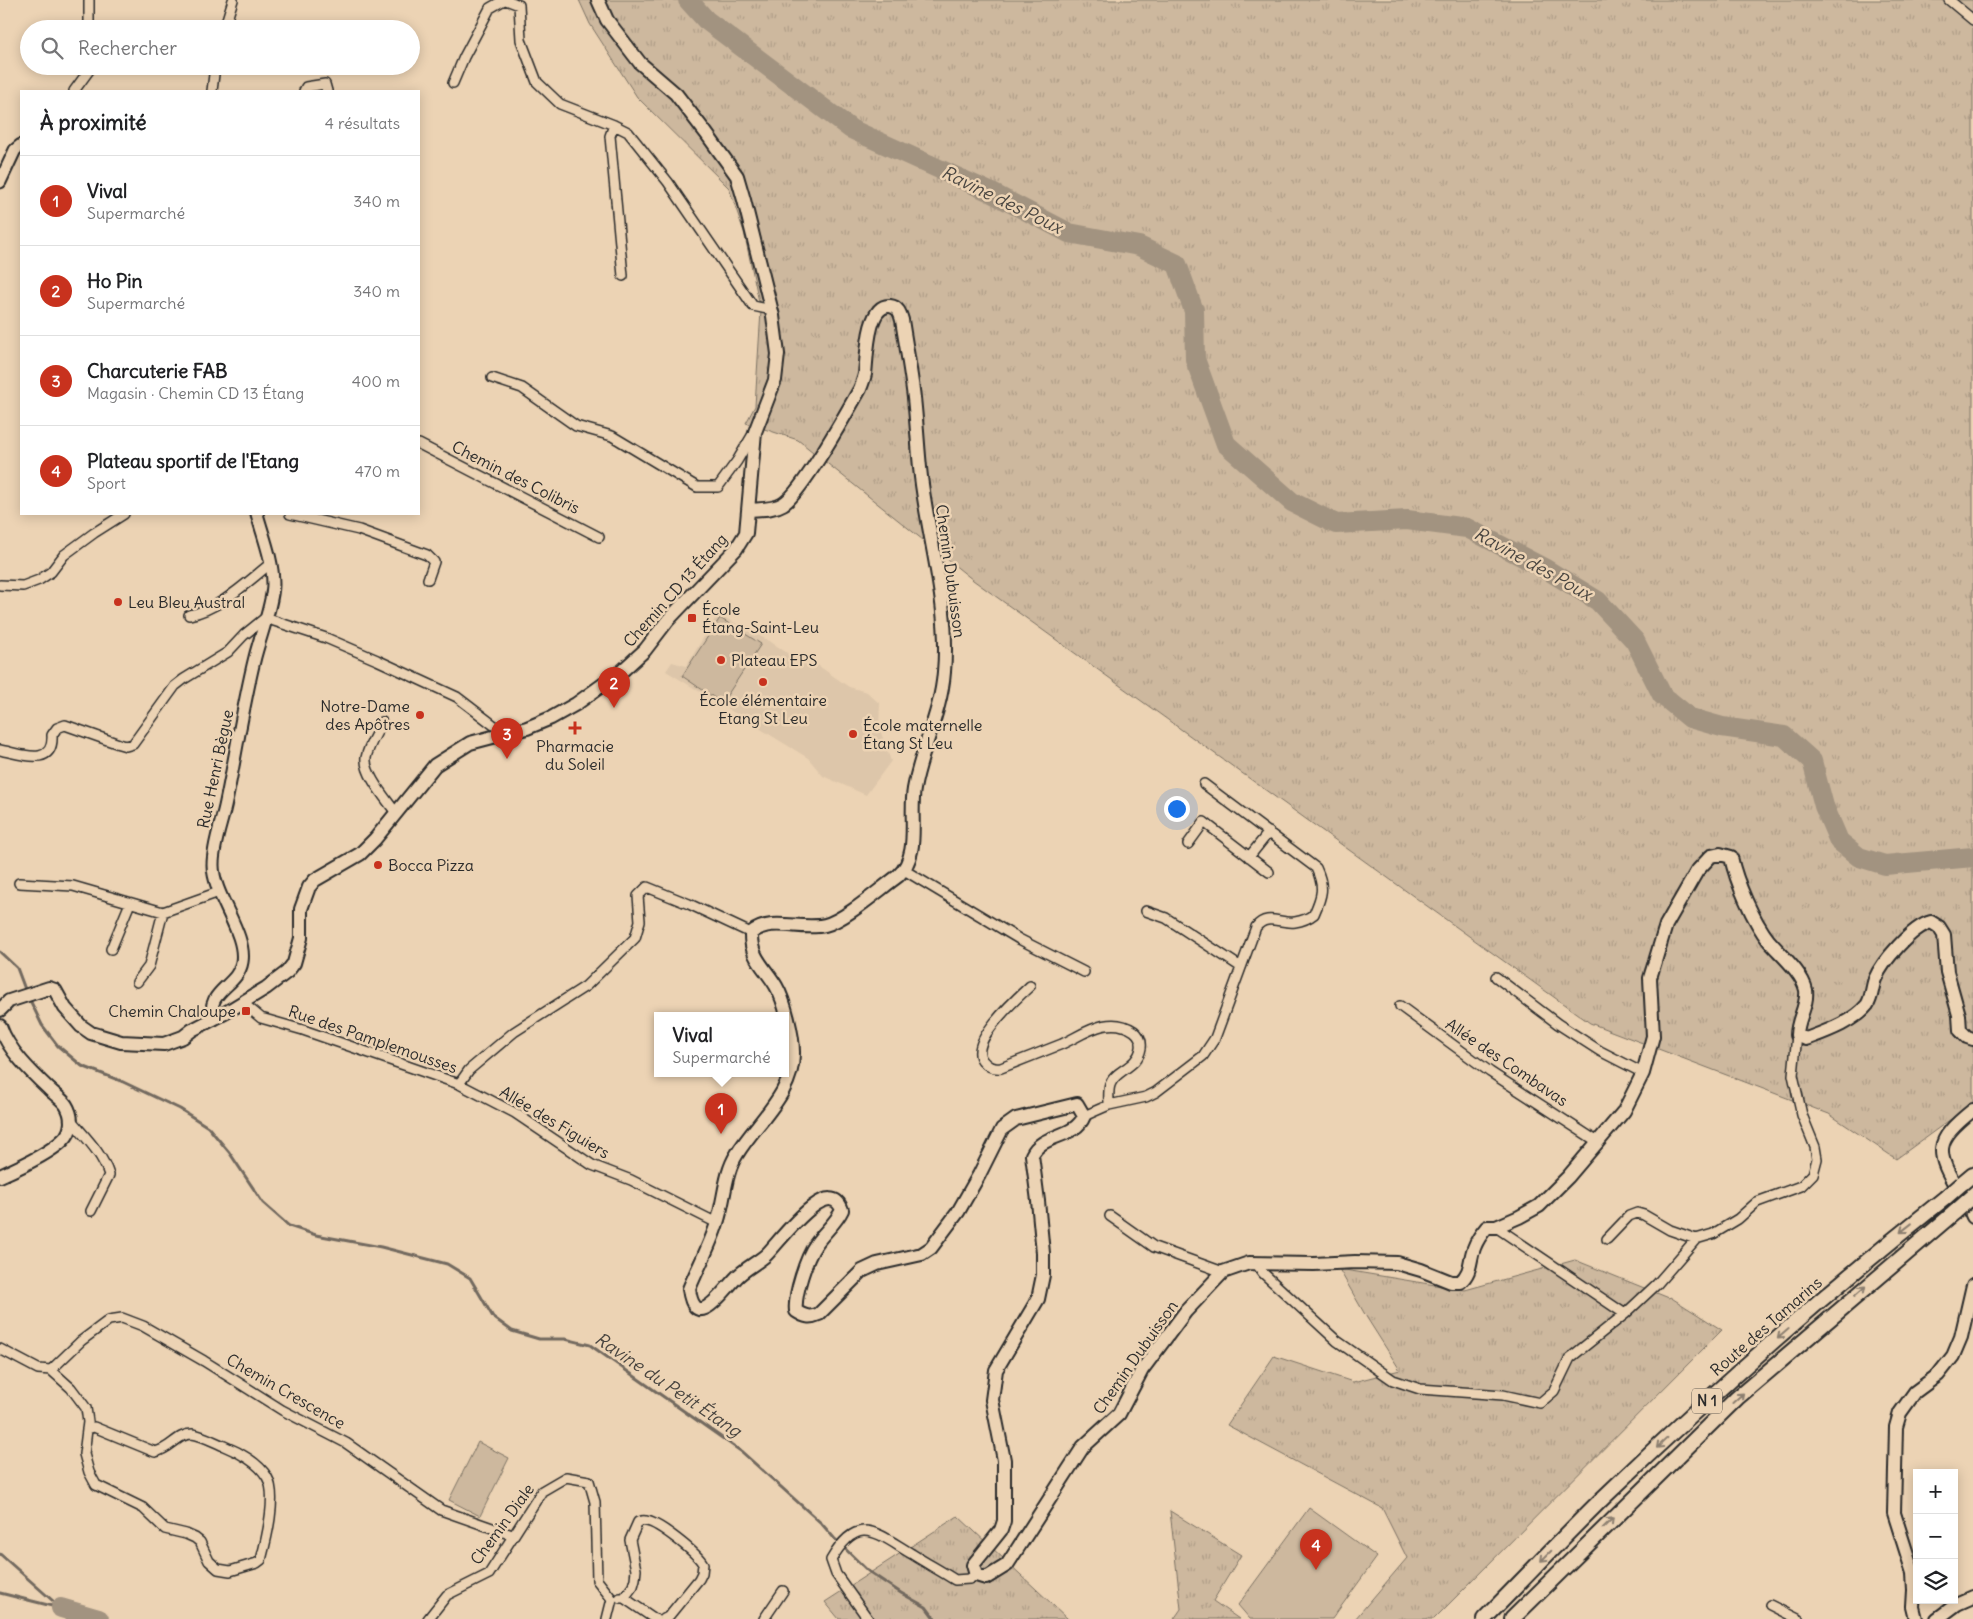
<!DOCTYPE html>
<html lang="fr">
<head>
<meta charset="utf-8">
<style>
  :root { --surface:#fff; --page:#f6f6f6; --text:#202124; --muted:#757577; --line:#e0e0e0; --accent:#c8321e }
  body { margin:0; font-family:Delius,sans-serif; background:var(--page); color:var(--text) }
  .controls { position:absolute; right:15px; bottom:15px; display:grid; overflow:hidden; border-radius:0px; box-shadow:0 2px 12px #0003 }
  .controls button { width:45px; height:45px; display:grid; place-items:center; padding:0; border:0; border-bottom:1px solid var(--line); background:var(--surface); color:var(--text); font:25px sans-serif }
  .you { position:absolute; left:1176px; top:808px; width:18px; height:18px; margin:-12px; border:4px solid #fff; border-radius:50%; background:#1a73e8; box-shadow:0 0 0 8px #1a73e833 }
  .badge { display:grid; place-items:center; width:32px; height:32px; border-radius:50%; background:var(--accent); color:#fff; font-size:16px; font-weight:700 }
  .pin { position:absolute; translate:-50% -41px; filter:drop-shadow(0 1px 2px #0008) }
  .pin::after { content:''; position:absolute; top:26px; width:18px; height:15px; background:inherit; clip-path:polygon(0 0,100% 0,50% 100%) }
  .popup { position:absolute; left:654px; top:1012px; width:135px; height:65px; box-sizing:border-box; display:grid; place-content:center; border-radius:0px; background:var(--surface); filter:drop-shadow(0 1px 4px #0005); font-size:16px; white-space:nowrap; color:var(--muted) }
  .popup b { font-size:19px; color:var(--text) }
  .popup::after { content:''; position:absolute; left:50%; top:100%; margin-left:-10px; border:10px solid transparent; border-top-color:var(--surface) }
  .list { margin:0; padding:0; list-style:none }
  h2 { display:flex; justify-content:space-between; align-items:center; height:65px; margin:0; padding:0 20px; font-size:21px }
  h2 small { font-size:16px; font-weight:400; color:var(--muted) }
  .list li { display:grid; grid-template-columns:32px 1fr auto; gap:15px; align-items:center; box-sizing:border-box; height:90px; padding:0 20px; border-top:1px solid var(--line) }
  .list b { display:block; font-size:19px; white-space:nowrap }
  .list p { margin:0; font-size:16px; white-space:nowrap; color:var(--muted) }
  .list em { font-size:16px; font-style:normal; color:var(--muted) }
  .icon { flex:none; width:28px; height:28px; fill:none; stroke:currentColor; stroke-width:2; stroke-linecap:round; stroke-linejoin:round }
  .map { position:relative; flex:none; width:1973px; height:1619px; overflow:hidden }
  .search { position:absolute; background:var(--surface); box-shadow:0 2px 12px #0003; left:20px; top:20px; width:400px; height:55px; display:flex; align-items:center; gap:12px; box-sizing:border-box; padding:0 18px; border-radius:28px; color:var(--muted); font-size:19px }
  .panel { position:absolute; background:var(--surface); box-shadow:0 2px 12px #0003; left:20px; top:90px; width:400px; height:425px; border-radius:0px }
  .map>svg:first-child { display:block }
  .built { fill:#ddc6aa }
  .grass { fill:url(#grass-tufts); stroke:#7c7264 }
  .pitch { fill:#cdb89e; stroke:#7c7264 }
  .lines { fill:none; stroke-linecap:round; stroke-linejoin:round }
  .stream { stroke:#72695e; stroke-width:3 }
  .river { stroke:#a29380; stroke-width:20 }
  .minor-casing { stroke:#2b2b2b; stroke-width:12 }
  .tertiary-casing { stroke:#2b2b2b; stroke-width:15 }
  .secondary-casing { stroke:#2b2b2b; stroke-width:16 }
  .trunk-casing { stroke:#2b2b2b; stroke-width:18 }
  .minor { stroke:#ecd3b4; stroke-width:9 }
  .tertiary { stroke:#ecd3b4; stroke-width:11 }
  .secondary { stroke:#ecd3b4; stroke-width:12 }
  .trunk { stroke:#ecd3b4; stroke-width:14 }
  .trunk-bridge-casing { stroke:#2b2b2b; stroke-width:18; stroke-linecap:butt }
  .trunk-bridge { stroke:#ecd3b4; stroke-width:14 }
  .oneway { stroke:#8c7f70 }
  .poi-dot { fill:#c8321e; stroke:#ecd3b4; stroke-width:2 }
  .labels { text-anchor:middle; stroke-width:5; stroke-linejoin:round; paint-order:stroke }
  .shield { fill:#ecd3b4; stroke:#655d54; stroke-width:1 }
  .shield-label { font-size:15px; font-weight:bold; fill:#2b2b2b }
  .street-label { font-size:16px; fill:#2b2b2b; stroke:#ecd3b4 }
  .poi-label { font-size:16px; fill:#2b2b2b; stroke:#ecd3b4; text-anchor:start }
  .water-label { font-size:18px; font-style:italic; fill:#494540; stroke:#ecd3b4 }
</style>
</head>
<body>
<div class="map">
<svg width="1973" height="1619" viewBox="0 0 1973 1619">
  <defs>
    <pattern id="grass-tufts" width="24" height="20" patternUnits="userSpaceOnUse" patternTransform="scale(1.25)"><rect width="24" height="20" fill="#cdb89e"/><path d="M3 7l-1-3M5 7V3M7 7l1-3M15 17l-1-3M17 17v-4M19 17l1-3" fill="none" stroke="#b09e88"/></pattern>
  </defs>
  <rect width="100%" height="100%" fill="#ecd3b4"/>
  <filter id="ink" filterUnits="userSpaceOnUse"><feTurbulence type="fractalNoise" baseFrequency=".02" numOctaves="2"/><feDisplacementMap in="SourceGraphic" scale="10" xChannelSelector="R" yChannelSelector="G"/><feConvolveMatrix kernelMatrix="1 2 1 2 8 2 1 2 1" color-interpolation-filters="sRGB"/></filter>
  <g filter="url(#ink)">
    <path class="built" d="M 718,614 L 771,642 L 790,655 L 816,664 L 849,687 L 867,692 L 880,704 L 879,727 L 891,761 L 866,795 L 823,776 L 808,758 L 666,671 L 672,662 L 686,666 Z"/>
    <path class="grass" d="M 579,0 L 1973,0 L 1973,1103 L 1896,1159 L 1829,1114 L 1590,1023 L 973,580 L 798,440 L 746,423 L 755,406 L 761,311 L 744,232 L 729,188 L 637,97 L 590,24 Z
      M 1575,1260 L 1669,1298 L 1670,1297 L 1722,1330 L 1434,1619 L 1355,1619 L 1407,1558 L 1382,1508 L 1227,1425 L 1274,1356 L 1353,1382 L 1400,1370 L 1367,1318 L 1339,1269 L 1465,1290 Z
      M 1170,1511 L 1241,1555 L 1213,1601 L 1239,1619 L 1174,1619 L 1181,1609 Z
      M 958,1516 L 1068,1619 L 839,1619 L 825,1602 Z"/>
    <path class="pitch" d="M 720,618 L 761,644 L 722,703 L 682,676 Z
      M 478,1442 L 509,1458 L 480,1516 L 449,1500 Z
      M 1309,1508 L 1377,1557 L 1332,1619 L 1250,1619 L 1238,1605 Z"/>
    <g class="lines">
      <path class="stream" d="M 0,952 L 17,968 L 26,992
        M 29,998 L 42,1025 L 58,1046 L 82,1066 L 121,1081 L 180,1109 L 208,1127 L 229,1152 L 263,1203 L 289,1226 L 316,1235 L 381,1247 L 447,1264 L 470,1278 L 493,1317 L 512,1331 L 539,1339 L 565,1339 L 590,1345 L 742,1452 L 821,1523 L 834,1538 L 868,1571 L 901,1593 L 926,1607 L 935,1619
        M 0,1554 L 61,1608
        M 0,1593 L 60,1608"/>
      <path class="river" d="M 688,0 L 706,20 L 851,129 L 990,192 L 1069,233 L 1139,246 L 1177,264 L 1194,311 L 1195,359 L 1226,444 L 1292,502 L 1336,524 L 1407,520 L 1467,528 L 1544,568 L 1598,601 L 1635,641 L 1662,695 L 1690,718 L 1722,727 L 1784,736 L 1812,761 L 1824,806 L 1839,841 L 1859,857 L 1885,865 L 1973,857
        M 61,1608 L 99,1619"/>
      <defs>
        <path id="minor" d="M 89,0 L 89,29
          M 506,0 L 519,5 L 521,40 L 537,82 L 560,104 L 614,125
          M 1949,0 L 1973,20
          M 224,29 L 233,0
          M 453,83 L 464,57 L 490,8 L 504,0
          M 74,91 L 90,69 L 90,66
          M 212,91 L 215,66
          M 304,91 L 306,87 L 325,84 L 327,91
          M 623,276 L 610,136 L 614,125 L 628,132 L 668,182 L 753,306 L 772,310
          M 492,378 L 522,388 L 576,426 L 612,436 L 697,487 L 718,487 L 737,461 L 753,434
          M 419,444 L 599,537
          M 290,514 L 359,530 L 427,555 L 434,562 L 428,579
          M 0,585 L 23,586 L 39,580 L 51,572 L 64,555 L 94,533 L 124,514
          M 189,615 C 220,609 246,583 270,564
          M 382,722 C 377,733 368,746 366,758 C 364,774 387,800 396,813
          M 0,750 C 21,754 54,768 52,735 L 57,728 L 65,725 L 119,744 L 126,746 L 133,744 L 175,686 L 184,679 L 228,652 L 244,635 L 265,618 L 326,638 L 377,660 L 457,697 L 504,733
          M 1188,844 L 1204,822 L 1269,872
          M 1249,857 L 1269,832
          M 904,870 L 1019,939 L 1084,972
          M 19,883 L 73,886 L 163,912 L 219,892
          M 1146,911 L 1166,918 L 1241,967
          M 111,949 L 130,903
          M 1496,977 L 1558,1024 L 1600,1051 L 1643,1073
          M 137,982 L 149,966 L 163,912
          M 1030,986 C 1017,998 967,1043 983,1061 C 988,1067 993,1069 1001,1068 C 1021,1060 1042,1052 1062,1044 C 1084,1034 1109,1014 1134,1031 C 1139,1035 1142,1041 1141,1048 C 1138,1068 1114,1070 1110,1085 C 1108,1091 1109,1099 1109,1105
          M 243,1003 L 261,1018 L 303,1030 L 459,1084 L 469,1070 L 514,1032 L 586,986 L 635,938 L 640,921 L 638,896 L 647,887 L 689,904 L 751,933
          M 1400,1006 L 1490,1072 L 1598,1142
          M 459,1084 L 515,1113 L 592,1165 L 631,1180 L 717,1223
          M 1084,1116 L 1109,1105 L 1146,1097 L 1156,1092 L 1203,1056 L 1215,1038 L 1256,927 C 1267,913 1280,924 1295,922 C 1302,921 1309,918 1314,914 C 1322,896 1325,887 1316,868 L 1204,784
          M 71,1120 C 86,1138 102,1153 109,1175 L 91,1211
          M 1110,1216 L 1154,1247 L 1223,1272
          M 1496,1227 L 1625,1314
          M 1607,1239 L 1629,1216 L 1637,1213 L 1644,1215 L 1670,1230 L 1696,1239
          M 1256,1263 L 1263,1273 L 1337,1341 L 1393,1380 L 1420,1389 L 1503,1395 L 1540,1403 L 1554,1391 L 1570,1358 L 1625,1314 L 1657,1284 L 1696,1239 L 1713,1234 L 1738,1219 L 1757,1202 L 1801,1186 L 1813,1174 L 1817,1159 L 1815,1147 L 1802,1115 L 1793,1075 L 1797,1035
          M 0,1349 L 38,1369 L 51,1370 L 71,1388 L 86,1408 L 88,1422 L 84,1454 L 89,1472 L 96,1485 L 143,1508 L 165,1529 L 186,1534 L 195,1538 L 200,1542 L 209,1561 L 218,1569 L 230,1571 L 257,1563 L 261,1560 C 266,1541 278,1495 267,1477 C 259,1463 239,1452 224,1446 C 214,1442 202,1435 192,1434 C 177,1434 171,1449 155,1452 L 94,1427 L 87,1429
          M 51,1370 L 81,1341 L 109,1320 L 122,1318 L 143,1326 L 204,1361 L 282,1410 L 346,1443 L 441,1510 L 512,1535
          M 620,1598 L 624,1598 L 655,1619
          M 624,1598 L 633,1586 L 635,1579 L 636,1570 L 630,1540 L 638,1522 C 641,1521 643,1520 646,1521 C 658,1522 697,1553 703,1564 L 702,1573 L 699,1579 L 668,1617 L 664,1619
          M 1770,1605 L 1798,1619
          M 428,1619 L 447,1595 L 489,1574 L 542,1491 L 566,1477 L 589,1481 L 595,1502 L 597,1580 L 612,1599 L 607,1619
          M 764,1619 L 783,1591
          M 868,1619 L 836,1574 L 831,1560 C 858,1513 875,1532 912,1554 C 926,1563 941,1571 955,1580 L 969,1579 L 976,1575"/>
        <path id="tertiary" d="M 0,182 L 15,150 L 21,145
          M 214,1019 C 204,991 238,987 242,962 C 247,933 213,896 213,865 C 213,843 222,823 226,802 C 236,754 243,705 255,657 C 260,637 273,603 273,584 C 273,560 263,536 257,514"/>
        <path id="secondary" d="M 749,510 C 760,509 773,510 783,504 C 802,493 847,412 860,389 C 862,384 864,379 865,374 C 867,358 867,304 890,306 C 898,307 900,313 902,320 C 906,346 911,372 914,398 C 917,425 918,451 921,477 C 929,542 950,607 944,672 C 941,713 921,749 914,789 C 909,817 921,855 898,876 C 880,889 845,920 825,925 C 800,931 772,916 751,933 C 750,958 765,967 776,986 C 785,1001 793,1036 793,1052 C 794,1094 757,1121 737,1154 C 724,1174 725,1200 717,1223 C 710,1246 698,1267 689,1289 C 695,1334 723,1291 736,1278 C 744,1269 757,1263 766,1255 C 777,1245 829,1172 842,1210 C 836,1223 824,1232 816,1244 C 806,1258 794,1295 796,1311 C 805,1317 810,1318 819,1314 L 862,1271 L 877,1264 L 922,1254 L 931,1248 L 958,1212 L 979,1175 L 1002,1129 L 1016,1119 L 1077,1104 L 1084,1116 C 1075,1139 1042,1133 1032,1155 L 1038,1201 L 1043,1253 L 1043,1275 L 1038,1299 L 996,1370 L 992,1400 L 1004,1460 L 1004,1521 L 1001,1530 L 973,1565 L 976,1575 L 986,1578 L 1007,1565 L 1083,1447 L 1119,1414 L 1142,1370 L 1186,1311 L 1223,1272 L 1249,1263 L 1314,1264 L 1355,1262 L 1397,1263 L 1421,1270 L 1451,1282 L 1460,1282 C 1472,1272 1469,1261 1474,1248 C 1477,1240 1481,1234 1487,1227 L 1496,1227 L 1519,1217 L 1539,1206 L 1568,1177 L 1624,1111 L 1643,1073 L 1653,1036 L 1650,978 L 1666,925 L 1697,871 L 1711,856 L 1720,854 L 1731,857 C 1736,881 1753,921 1769,941 C 1780,954 1802,972 1806,990 C 1808,1006 1797,1019 1797,1035 L 1806,1039 C 1827,1031 1853,1022 1867,1005 C 1872,998 1872,987 1875,979 C 1882,962 1912,927 1931,922 L 1939,927 L 1944,935 L 1947,972 L 1959,1015 L 1960,1030 L 1967,1037 L 1973,1039
          M 0,1010 L 9,1001 L 49,988 L 55,990 L 65,1008 L 81,1026 L 91,1033 L 121,1042 L 164,1044 L 183,1037 L 192,1030 L 225,1013 L 266,988 L 287,972 L 294,963 L 301,938 L 301,909 L 309,887 L 315,880 L 360,854 L 375,839 L 435,765 L 470,743 L 527,728 L 551,718 L 576,704 L 622,671 L 645,650 L 668,620 L 736,549 L 746,533 L 755,432 L 775,380 L 778,354 L 773,316 L 744,200 L 737,176 L 706,133 L 676,94 L 640,63 L 607,20 L 598,0
          M 0,1026 C 8,1050 31,1072 49,1089 C 54,1094 62,1099 66,1105 C 73,1116 73,1131 63,1140 C 50,1153 18,1168 0,1176
          M 1973,1110 C 1933,1142 1935,1151 1960,1194 C 1965,1201 1970,1209 1973,1217
          M 1916,1619 L 1913,1607 L 1914,1590 L 1913,1573 L 1894,1513 L 1896,1427 L 1900,1413 L 1915,1392 L 1938,1375 L 1953,1356 L 1961,1337 L 1973,1285
          M 1937,1619 L 1957,1604 L 1973,1597"/>
        <path id="trunk" d="M 1961,1184 L 1973,1174
          M 1484,1619 C 1524,1579 1563,1537 1603,1498 C 1712,1393 1826,1292 1945,1198
          M 1512,1619 L 1737,1398 L 1955,1212"/>
      </defs>
      <use href="#minor" class="minor-casing"/>
      <use href="#tertiary" class="tertiary-casing"/>
      <use href="#secondary" class="secondary-casing"/>
      <use href="#trunk" class="trunk-casing"/>
      <use href="#minor" class="minor"/>
      <use href="#tertiary" class="tertiary"/>
      <use href="#secondary" class="secondary"/>
      <use href="#trunk" class="trunk"/>
      <defs>
        <path id="trunk-bridge" d="M 1945,1198 L 1961,1184
          M 1955,1212 L 1972,1197"/>
      </defs>
      <use href="#trunk-bridge" class="trunk-bridge-casing"/>
      <use href="#trunk-bridge" class="trunk-bridge"/>
    </g>
    <defs><path id="oneway-shaft" d="M-6 0H5M1.5-3L5.5 0L1.5 3" fill="none" stroke-width="1.6" stroke-linecap="round" stroke-linejoin="round" transform="scale(1.25)"/></defs>
    <g class="oneway">
      <use href="#oneway-shaft" transform="translate(1906 1228) rotate(142)"/>
      <use href="#oneway-shaft" transform="translate(1860 1291) rotate(-41)"/>
      <use href="#oneway-shaft" transform="translate(1783 1334) rotate(139)"/>
      <use href="#oneway-shaft" transform="translate(1738 1398) rotate(-42)"/>
      <use href="#oneway-shaft" transform="translate(1662 1443) rotate(137)"/>
      <use href="#oneway-shaft" transform="translate(1608 1523) rotate(-45)"/>
      <use href="#oneway-shaft" transform="translate(1546 1556) rotate(135)"/>
    </g>
  </g>
  <g class="poi-dot">
    <circle cx="118" cy="602" r="5"/>
    <rect x="687" y="613" width="10" height="10" rx="2.5"/>
    <circle cx="721" cy="660" r="5"/>
    <circle cx="763" cy="682" r="5"/>
    <circle cx="420" cy="715" r="5"/>
    <path d="M572.5 720.5h5v5h5v5h-5v5h-5v-5h-5v-5h5z"/>
    <circle cx="853" cy="734" r="5"/>
    <circle cx="378" cy="865" r="5"/>
    <rect x="241" y="1006" width="10" height="10" rx="2.5"/>
  </g>
  <g class="labels">
    <rect class="shield" x="1692" y="1388.5" width="30" height="25" rx="4"/>
    <g class="shield-label">
      <text x="1707" y="1406">N 1</text>
    </g>
    <g class="street-label">
      <text transform="translate(516 477) rotate(27)" y="6">Chemin des Colibris</text>
      <text transform="translate(951 571) rotate(82)" y="6">Chemin Dubuisson</text>
      <text transform="translate(675 590) rotate(-48)" y="6">Chemin CD 13 Étang</text>
      <text transform="translate(215 769) rotate(-78)" y="6">Rue Henri Bègue</text>
      <text transform="translate(373 1039) rotate(19)" y="6">Rue des Pamplemousses</text>
      <text transform="translate(1507 1062) rotate(34)" y="6">Allée des Combavas</text>
      <text transform="translate(555 1122) rotate(31)" y="6">Allée des Figuiers</text>
      <text transform="translate(1766 1326) rotate(-41)" y="6">Route des Tamarins</text>
      <text transform="translate(1135 1357) rotate(-55)" y="6">Chemin Dubuisson</text>
      <text transform="translate(286 1391) rotate(30)" y="6">Chemin Crescence</text>
      <text transform="translate(502 1524) rotate(-54)" y="6">Chemin Diale</text>
    </g>
    <g class="poi-label">
      <text x="128" y="608">Leu Bleu Austral</text>
      <text x="702" y="615">École<tspan x="702" dy="18">Étang-Saint-Leu</tspan></text>
      <text x="731" y="666">Plateau EPS</text>
      <text x="763" y="706" text-anchor="middle">École élémentaire<tspan x="763" dy="18">Etang St Leu</tspan></text>
      <text x="410" y="712" text-anchor="end">Notre-Dame<tspan x="410" dy="18">des Apôtres</tspan></text>
      <text x="863" y="731">École maternelle<tspan x="863" dy="18">Étang St Leu</tspan></text>
      <text x="575" y="752" text-anchor="middle">Pharmacie<tspan x="575" dy="18">du Soleil</tspan></text>
      <text x="388" y="871">Bocca Pizza</text>
      <text x="236" y="1017" text-anchor="end">Chemin Chaloupe</text>
    </g>
    <g class="water-label">
      <text transform="translate(1002 200) rotate(26)" y="6">Ravine des Poux</text>
      <text transform="translate(1533 564) rotate(29)" y="6">Ravine des Poux</text>
      <text transform="translate(668 1385) rotate(34)" y="6">Ravine du Petit Étang</text>
    </g>
  </g>
</svg>
<div class="controls">
<button>+</button>
<button>−</button>
<button><svg class="icon" aria-label="layers" viewBox="0 0 24 24"><path d="M12 4l9 5-9 5-9-5zM3 14l9 5 9-5"/></svg></button>
</div>
<div class="you"></div>
<div class="pin badge" style="left:721px;top:1134px">1</div>
<div class="popup"><b>Vival</b>Supermarché</div>
<div class="pin badge" style="left:614px;top:708px">2</div>
<div class="pin badge" style="left:507px;top:759px">3</div>
<div class="pin badge" style="left:1316px;top:1570px">4</div>
<div class="search"><svg class="icon" aria-label="search" viewBox="0 0 24 24"><circle cx="10" cy="10" r="6"/><path d="M15 15l6 6"/></svg>Rechercher</div>
<section class="panel">
<h2>À proximité<small>4 résultats</small></h2>
<ul class="list">
<li><span class="badge">1</span><div><b>Vival</b><p>Supermarché</p></div><em>340 m</em></li>
<li><span class="badge">2</span><div><b>Ho Pin</b><p>Supermarché</p></div><em>340 m</em></li>
<li><span class="badge">3</span><div><b>Charcuterie FAB</b><p>Magasin · Chemin CD 13 Étang</p></div><em>400 m</em></li>
<li><span class="badge">4</span><div><b>Plateau sportif de l'Etang</b><p>Sport</p></div><em>470 m</em></li>
</ul>
</section>
</div>
</body>
</html>
